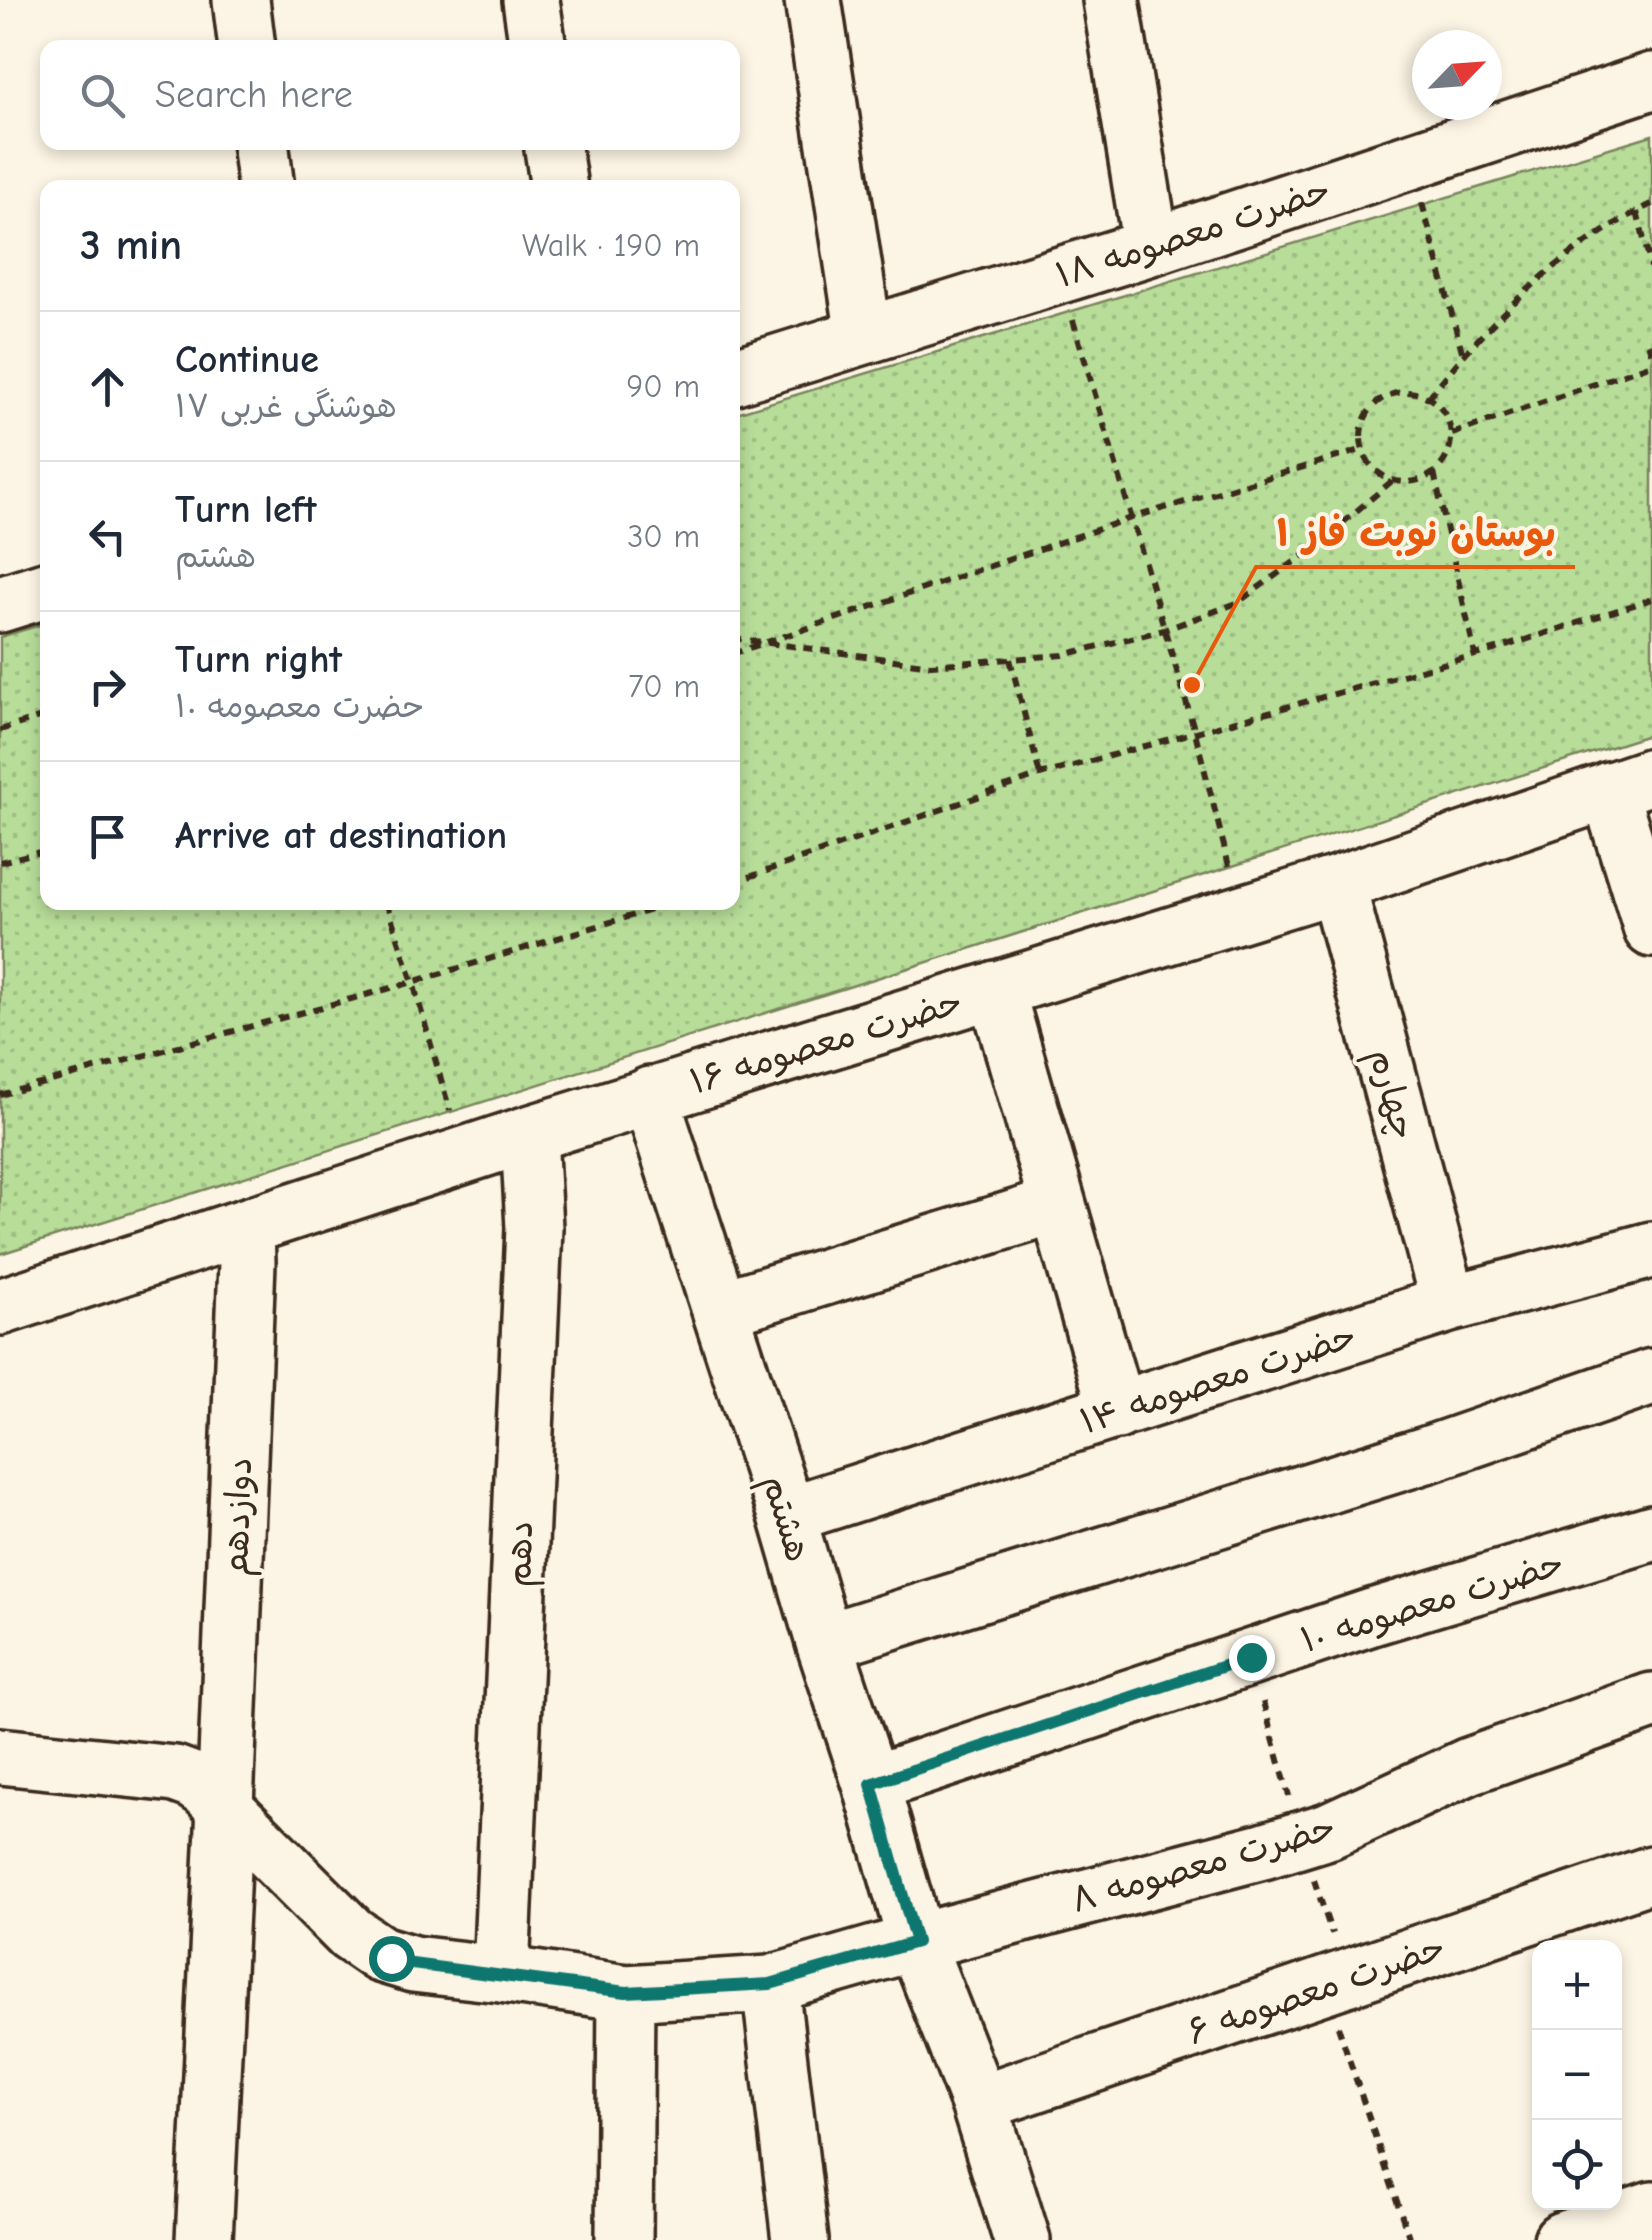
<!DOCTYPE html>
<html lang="en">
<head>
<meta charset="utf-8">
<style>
  :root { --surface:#fff; --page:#f6f6f7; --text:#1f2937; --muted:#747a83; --line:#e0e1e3 }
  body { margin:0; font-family:"Comic Neue","Playpen Sans Arabic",sans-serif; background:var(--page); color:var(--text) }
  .controls { position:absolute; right:30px; bottom:30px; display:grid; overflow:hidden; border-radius:20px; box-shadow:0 5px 15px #0003 }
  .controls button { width:90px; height:90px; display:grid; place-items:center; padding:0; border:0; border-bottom:2px solid var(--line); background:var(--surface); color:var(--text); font:50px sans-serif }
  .compass { position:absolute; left:1412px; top:30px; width:90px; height:90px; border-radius:50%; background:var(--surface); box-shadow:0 5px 15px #0003; rotate:65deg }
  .stop { position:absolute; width:30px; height:30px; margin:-22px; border:8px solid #0f766e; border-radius:50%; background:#fff }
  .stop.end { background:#0f766e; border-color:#fff; box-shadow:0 2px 10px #0008 }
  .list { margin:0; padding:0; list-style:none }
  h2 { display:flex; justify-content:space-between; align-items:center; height:130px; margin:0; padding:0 40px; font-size:42px }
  h2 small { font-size:32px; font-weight:400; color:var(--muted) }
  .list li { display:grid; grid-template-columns:65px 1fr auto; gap:30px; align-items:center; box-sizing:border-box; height:150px; padding:0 40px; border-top:2px solid var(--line) }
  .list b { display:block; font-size:38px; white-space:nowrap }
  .list p { margin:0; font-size:32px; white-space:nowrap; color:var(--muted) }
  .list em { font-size:32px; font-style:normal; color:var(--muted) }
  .icon { flex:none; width:55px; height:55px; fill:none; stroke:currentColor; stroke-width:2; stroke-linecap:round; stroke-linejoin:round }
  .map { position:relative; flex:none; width:1652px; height:2240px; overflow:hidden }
  .search { position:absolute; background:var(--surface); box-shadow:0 5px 15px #0003; left:40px; top:40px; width:700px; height:110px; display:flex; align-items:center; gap:25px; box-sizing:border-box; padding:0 35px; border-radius:20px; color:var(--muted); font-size:38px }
  .panel { position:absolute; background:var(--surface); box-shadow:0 5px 15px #0003; left:40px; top:180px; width:700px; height:730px; border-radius:20px }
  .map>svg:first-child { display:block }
  .park { fill:url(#park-dots); stroke:#79845c; stroke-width:2.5 }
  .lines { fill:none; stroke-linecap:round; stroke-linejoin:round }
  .minor-casing { stroke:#3b2a1e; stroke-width:62 }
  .path { stroke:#3b2a1e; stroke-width:6; stroke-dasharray:10 8; stroke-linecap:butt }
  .minor { stroke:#fcf5e5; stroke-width:55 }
  .route { stroke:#0f766e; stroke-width:12 }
  .labels { text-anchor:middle; stroke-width:8; stroke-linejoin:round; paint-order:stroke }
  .street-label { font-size:35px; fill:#3b2a1e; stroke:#fcf5e5 }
  .leader { fill:none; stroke:#e8590c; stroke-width:4 }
  .callout-dot { fill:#e8590c; stroke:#fcf5e5; stroke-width:4 }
  .callout-label { font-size:38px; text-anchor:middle; font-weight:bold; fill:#e8590c; stroke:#fcf5e5; stroke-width:8; stroke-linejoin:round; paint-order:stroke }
</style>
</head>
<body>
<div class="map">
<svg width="1652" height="2240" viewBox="0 0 1652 2240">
  <defs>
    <pattern id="park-dots" width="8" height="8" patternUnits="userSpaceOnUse" patternTransform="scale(2.5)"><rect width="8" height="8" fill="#b7dd99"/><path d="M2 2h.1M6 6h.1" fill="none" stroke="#9ebe83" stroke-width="1.8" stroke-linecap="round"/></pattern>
  </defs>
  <rect width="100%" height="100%" fill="#fcf5e5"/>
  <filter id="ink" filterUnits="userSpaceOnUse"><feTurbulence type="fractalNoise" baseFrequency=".01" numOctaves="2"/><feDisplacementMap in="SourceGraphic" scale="20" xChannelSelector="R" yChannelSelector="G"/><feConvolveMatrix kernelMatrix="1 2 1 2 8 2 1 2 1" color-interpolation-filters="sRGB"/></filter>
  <g filter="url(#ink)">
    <path class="park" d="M 1652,135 L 1652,734 L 0,1254 L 0,637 L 47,623 L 48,902 L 732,902 L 733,414 Z"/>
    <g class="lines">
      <defs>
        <path id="minor" d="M 241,0 L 247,48
          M 531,0 L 538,48
          M 813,0 L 864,336
          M 1111,0 L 1151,247
          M 260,142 L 266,188
          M 552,142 L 559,188
          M 732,377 L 1151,247 L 1652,81
          M 0,604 L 48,589
          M 1609,790 L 1652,929
          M 1337,884 L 1449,1304
          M 996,989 L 1117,1411
          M 650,1095 L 787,1515 L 824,1642 L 871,1784 L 916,1942 L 979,2103 L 1022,2240
          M 0,1307 L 529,1134 L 1337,884 L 1652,776
          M 720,1309 L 1058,1205
          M 787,1515 L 1449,1304 L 1652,1250
          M 824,1642 L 1429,1454 L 1652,1377
          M 0,1756 L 175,1774 L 194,1781 L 206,1789 L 351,1934 L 380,1954 L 413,1964 L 501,1974 L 626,1993 L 770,1984 L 916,1942 L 1263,1851 L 1328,1831 L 1469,1766 L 1652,1701
          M 871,1784 L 1372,1617 L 1652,1533
          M 501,1974 L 534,1228 L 529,1134
          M 770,1984 L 800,2240
          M 979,2103 L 1652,1874
          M 204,2240 L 225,1807 L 247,1263 L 246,1227
          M 624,2240 L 626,1993
          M 1562,2240 L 1652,2209"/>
      </defs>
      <use href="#minor" class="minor-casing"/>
      <path class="path" d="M 1422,203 L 1463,355
        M 1637,212 L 1652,271
        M 1073,320 L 1195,732 L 1230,870
        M 1652,345 L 1649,346 L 1652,355
        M1361 437a45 45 0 1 1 90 0a45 45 0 1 1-90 0Z
        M 1429,397 C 1490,320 1563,247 1652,204
        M 1452,434 L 1652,364
        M 1434,473 L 1475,654
        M 732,638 L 931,665 L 1063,655 L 1164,630 L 1237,603 L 1308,552 L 1392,481
        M 732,654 L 1131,518 L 1361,450
        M 1010,659 L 1040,775
        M 0,730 L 48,715
        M 0,862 L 48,850
        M 732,883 L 1040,775 L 1497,649 L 1652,599
        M 386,902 L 413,982 L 450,1111
        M 0,1095 L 413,982 L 677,902
        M 1263,1702 L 1289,1796
        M 1314,1880 L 1332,1934
        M 1338,2026 L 1410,2240"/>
      <use href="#minor" class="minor"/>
    </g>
  </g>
  <g class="lines" filter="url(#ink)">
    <path class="route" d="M 391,1958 L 412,1964 L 626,1992 L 770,1984 L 916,1942 L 871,1784 L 1251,1657"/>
  </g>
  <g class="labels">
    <g class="street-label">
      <text transform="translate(1193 232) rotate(-18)" y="12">حضرت معصومه ۱۸</text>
      <text transform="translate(826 1041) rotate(-17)" y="12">حضرت معصومه ۱۶</text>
      <text transform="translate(1393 1094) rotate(75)" y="12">چهارم</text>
      <text transform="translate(1218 1378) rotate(-18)" y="12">حضرت معصومه ۱۴</text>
      <text transform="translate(237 1517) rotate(-88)" y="12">دوازدهم</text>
      <text transform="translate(787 1518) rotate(73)" y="12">هشتم</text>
      <text transform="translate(519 1554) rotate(-88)" y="12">دهم</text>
      <text transform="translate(1432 1601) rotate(-17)" y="12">حضرت معصومه ۱۰</text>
      <text transform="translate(1203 1863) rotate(-16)" y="12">حضرت معصومه ۸</text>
      <text transform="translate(1316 1989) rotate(-19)" y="12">حضرت معصومه ۶</text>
    </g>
  </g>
  <path class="leader" d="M1192 685L1256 567H1575"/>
  <circle class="callout-dot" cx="1192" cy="685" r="10"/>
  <g class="callout-label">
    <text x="1416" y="546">بوستان نوبت فاز ۱</text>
  </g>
</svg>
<div class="controls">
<button>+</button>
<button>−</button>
<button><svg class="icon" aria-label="locate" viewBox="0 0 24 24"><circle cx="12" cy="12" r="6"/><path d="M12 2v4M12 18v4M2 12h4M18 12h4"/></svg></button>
</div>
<svg class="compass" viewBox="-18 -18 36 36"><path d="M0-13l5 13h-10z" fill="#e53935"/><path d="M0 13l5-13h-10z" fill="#747a83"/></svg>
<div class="stop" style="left:391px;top:1958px"></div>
<div class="stop end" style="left:1251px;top:1657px"></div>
<div class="search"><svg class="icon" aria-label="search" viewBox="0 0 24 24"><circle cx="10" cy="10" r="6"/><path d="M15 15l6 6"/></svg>Search here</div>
<section class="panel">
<h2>3 min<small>Walk · 190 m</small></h2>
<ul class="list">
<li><svg class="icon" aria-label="ahead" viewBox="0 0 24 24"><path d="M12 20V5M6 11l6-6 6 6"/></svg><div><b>Continue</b><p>هوشنگی غربی ۱۷</p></div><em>90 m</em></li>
<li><svg class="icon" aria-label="left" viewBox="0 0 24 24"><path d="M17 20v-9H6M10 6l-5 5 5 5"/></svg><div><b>Turn left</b><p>هشتم</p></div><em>30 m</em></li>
<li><svg class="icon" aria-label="right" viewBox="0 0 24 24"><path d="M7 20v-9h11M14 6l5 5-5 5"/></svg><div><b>Turn right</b><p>حضرت معصومه ۱۰</p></div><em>70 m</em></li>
<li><svg class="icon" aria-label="arrive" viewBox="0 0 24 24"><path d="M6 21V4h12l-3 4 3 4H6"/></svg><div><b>Arrive at destination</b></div></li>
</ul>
</section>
</div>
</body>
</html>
